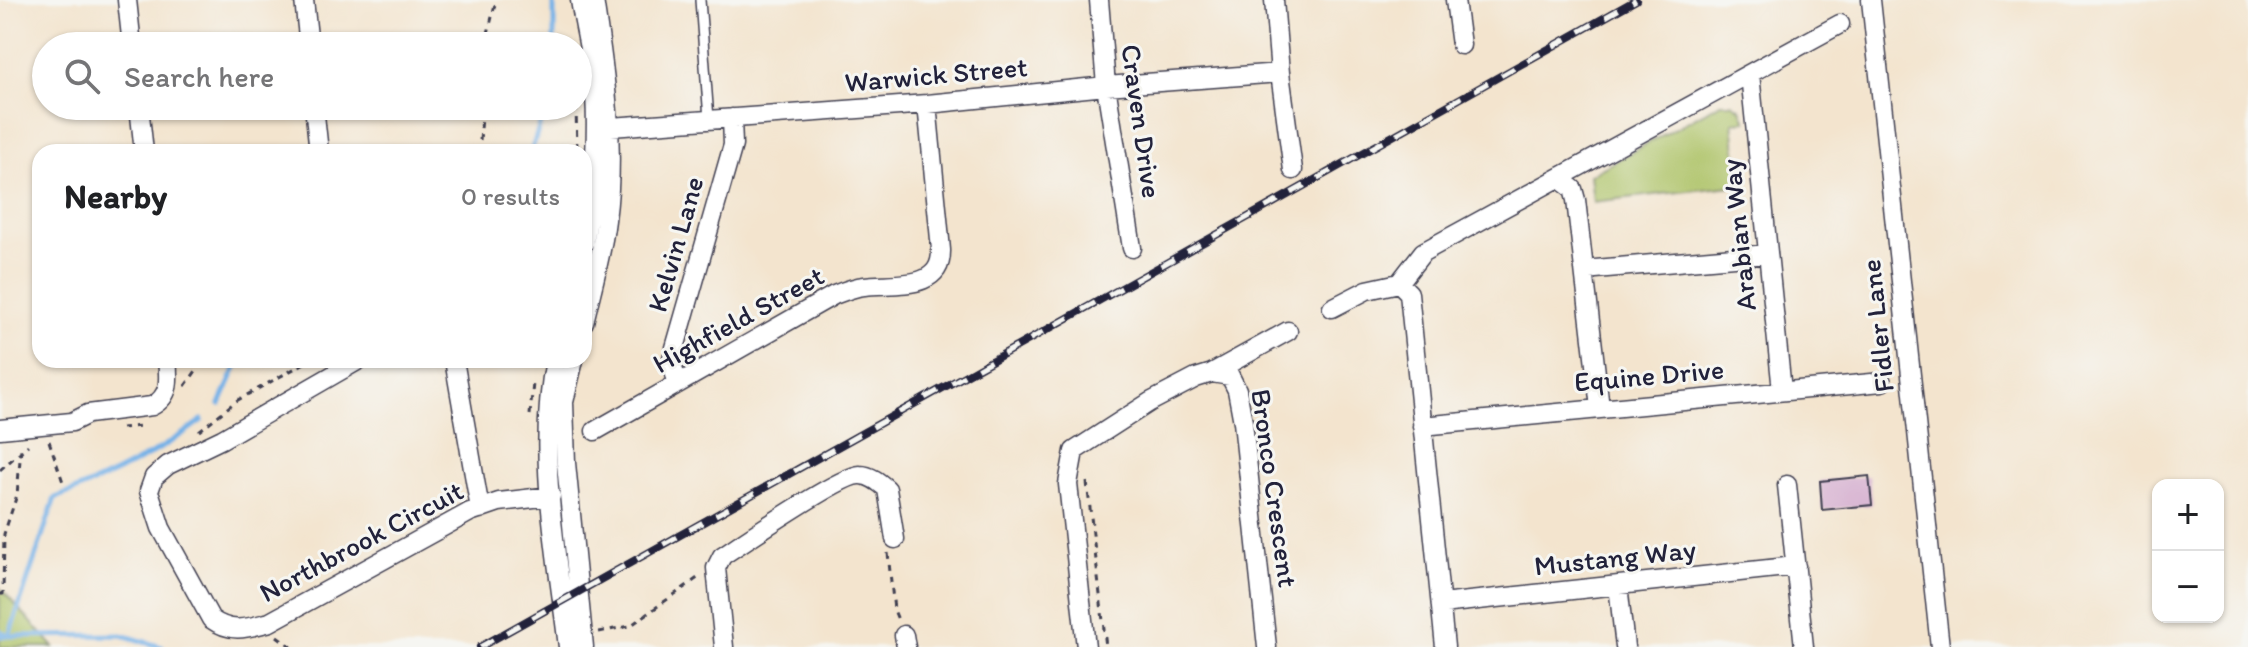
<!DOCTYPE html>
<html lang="en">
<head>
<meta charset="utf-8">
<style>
  :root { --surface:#fff; --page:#f6f6f6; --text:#202124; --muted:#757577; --line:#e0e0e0 }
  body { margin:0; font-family:Itim,sans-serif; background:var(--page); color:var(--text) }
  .controls { position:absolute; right:24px; bottom:24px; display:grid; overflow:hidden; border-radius:16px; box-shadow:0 2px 6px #0004 }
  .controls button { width:72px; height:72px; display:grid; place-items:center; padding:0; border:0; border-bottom:2px solid var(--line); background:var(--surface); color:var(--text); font:40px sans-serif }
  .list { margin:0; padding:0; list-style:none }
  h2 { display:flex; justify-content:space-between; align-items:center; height:104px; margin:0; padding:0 32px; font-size:34px }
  h2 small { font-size:26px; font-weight:400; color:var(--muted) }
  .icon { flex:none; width:44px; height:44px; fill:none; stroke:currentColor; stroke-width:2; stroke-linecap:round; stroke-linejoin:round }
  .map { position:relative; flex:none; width:2248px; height:647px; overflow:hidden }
  .search { position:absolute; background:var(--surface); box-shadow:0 2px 6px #0004; left:32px; top:32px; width:560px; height:88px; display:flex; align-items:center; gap:20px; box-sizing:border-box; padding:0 28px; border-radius:44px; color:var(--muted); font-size:30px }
  .panel { position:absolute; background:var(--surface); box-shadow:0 2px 6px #0004; left:32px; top:144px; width:560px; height:224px; border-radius:24px }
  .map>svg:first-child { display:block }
  .green { fill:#aec368; stroke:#687252; stroke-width:2 }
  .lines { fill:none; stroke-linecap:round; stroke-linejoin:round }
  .stream { stroke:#75b1e7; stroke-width:5 }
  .building { fill:#d5aecf }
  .lane-casing { stroke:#413f51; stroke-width:12 }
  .street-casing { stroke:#413f51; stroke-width:21 }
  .path { stroke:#413f51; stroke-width:3; stroke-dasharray:6 6; stroke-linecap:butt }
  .lane { stroke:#fff; stroke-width:9 }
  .street { stroke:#fff; stroke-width:18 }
  .rail-casing { stroke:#22223b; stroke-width:8 }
  .rail { stroke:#f6f6f2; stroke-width:5; stroke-dasharray:15; stroke-linecap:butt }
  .labels { text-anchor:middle; stroke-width:6; stroke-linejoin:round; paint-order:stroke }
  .street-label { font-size:28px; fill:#22223b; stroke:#f6f6f2 }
</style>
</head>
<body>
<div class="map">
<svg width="2248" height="647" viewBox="0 0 2248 647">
  <rect width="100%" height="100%" fill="#f6f6f2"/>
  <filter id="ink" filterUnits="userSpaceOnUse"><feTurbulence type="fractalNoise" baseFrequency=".0125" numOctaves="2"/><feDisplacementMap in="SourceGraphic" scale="16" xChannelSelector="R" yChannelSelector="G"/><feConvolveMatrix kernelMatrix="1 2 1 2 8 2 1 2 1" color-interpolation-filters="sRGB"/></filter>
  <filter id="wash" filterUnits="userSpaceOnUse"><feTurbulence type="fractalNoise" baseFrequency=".006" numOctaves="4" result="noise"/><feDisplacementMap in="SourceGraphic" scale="32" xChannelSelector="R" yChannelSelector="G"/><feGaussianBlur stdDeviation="1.8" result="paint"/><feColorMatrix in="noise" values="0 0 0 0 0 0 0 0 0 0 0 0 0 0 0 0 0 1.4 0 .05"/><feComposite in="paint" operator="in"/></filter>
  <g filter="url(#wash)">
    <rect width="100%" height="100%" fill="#f3e4ce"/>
    <path class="green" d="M 1721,103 L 1732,103 L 1741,109 L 1746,121 L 1733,122 L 1740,185 L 1593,202 L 1590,175 Z
      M 0,588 L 54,647 L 0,647 Z"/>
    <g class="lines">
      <path class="stream" d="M 554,46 L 554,0
        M 531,152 L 546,106
        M 220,404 L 237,365 L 242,360
        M 0,631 L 9,636 L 55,498 C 108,479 157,454 202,420
        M 0,636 L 122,635 L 162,647"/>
    </g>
    <g id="blocks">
      <path class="building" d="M 1869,476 L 1872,505 L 1822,510 L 1820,481 Z"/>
    </g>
  </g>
  <g filter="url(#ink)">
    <use href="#blocks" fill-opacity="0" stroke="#413f51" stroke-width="2"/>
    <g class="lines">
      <defs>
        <path id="lane" d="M 700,0 L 709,119"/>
        <path id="street" d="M 127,0 L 132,46
          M 304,0 L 309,46
          M 580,0 C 584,25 590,49 593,74 C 600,131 594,188 584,243
          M 1099,0 L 1106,86 L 1132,248
          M 1274,0 L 1280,73 L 1293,170
          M 1455,0 L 1461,45
          M 1871,0 L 1940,647
          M 1750,74 L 1782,391
          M 139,106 L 144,152
          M 314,106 L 319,152
          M 597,128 L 927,104 L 1106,86 L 1280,73
          M 1560,179 L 1573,189 L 1576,200 L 1600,408
          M 1584,270 L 1768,254
          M 1399,283 L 1409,293 L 1445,647
          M 1332,308 L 1367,290 L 1399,283 L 1423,252 L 1840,24
          M 584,322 C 592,288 602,254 606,220 C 616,146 605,73 594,0
          M 359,360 L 222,439 L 168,465 L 154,477 L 149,491 L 161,528 L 211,619 C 232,634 247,628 270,622 L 470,512 L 499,502 L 551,496
          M 454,360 L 480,509
          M 555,360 C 536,455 557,552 568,647
          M 574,360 L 564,402 L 566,463 L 584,647
          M 1212,373 L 1288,331
          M 678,384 L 671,362 L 733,145 L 732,118
          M 1422,426 L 1882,382
          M 0,429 L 72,422 L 88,414 L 152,406 C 171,396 169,379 167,360
          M 595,431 L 834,295 C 844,291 854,287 864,286 C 893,282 942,292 941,250 L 927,104
          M 1787,485 L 1804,647
          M 1618,585 L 1625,647
          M 1441,604 L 1796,566
          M 904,635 L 906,647
          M 724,647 L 716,568 L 722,556 C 743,542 843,474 860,475 C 871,475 880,483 887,489 L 895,539
          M 1086,647 L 1068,484 L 1074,451 L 1150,402 L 1196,378 L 1212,373 L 1230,376 L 1237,390 L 1243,422 L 1267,647"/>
      </defs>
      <use href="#lane" class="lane-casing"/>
      <use href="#street" class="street-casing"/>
      <path class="path" d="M 485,46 L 496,0
        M 576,106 L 577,152
        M 479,152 L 483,106
        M 185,386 L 204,360
        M 530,415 L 533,383
        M 121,428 L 141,426
        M 199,431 L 236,401 L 310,360
        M 49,441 L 64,485
        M 0,470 L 28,445
        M 1087,482 L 1106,647
        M 888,553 L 894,610 L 898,620
        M 0,594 L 3,594 L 4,534 L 17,495 L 21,448
        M 599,632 L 630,626 L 699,577
        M 277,636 L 292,647"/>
      <use href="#lane" class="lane"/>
      <use href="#street" class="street"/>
      <defs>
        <path id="rail" d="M 480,647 L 1636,0"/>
      </defs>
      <use href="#rail" class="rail-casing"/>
      <use href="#rail" class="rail"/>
    </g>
  </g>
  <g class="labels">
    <g class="street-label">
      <text transform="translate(936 74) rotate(-5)" y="10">Warwick Street</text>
      <text transform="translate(1142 121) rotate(82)" y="10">Craven Drive</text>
      <text transform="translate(1738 235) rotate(-96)" y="10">Arabian Way</text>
      <text transform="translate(675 244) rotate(-74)" y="10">Kelvin Lane</text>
      <text transform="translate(738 319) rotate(-29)" y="10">Highfield Street</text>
      <text transform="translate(1877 326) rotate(-96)" y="10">Fidler Lane</text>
      <text transform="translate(1649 375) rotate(-5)" y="10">Equine Drive</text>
      <text transform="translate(1275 488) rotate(82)" y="10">Bronco Crescent</text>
      <text transform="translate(361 541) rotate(-28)" y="10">Northbrook Circuit</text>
      <text transform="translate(1615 557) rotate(-6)" y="10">Mustang Way</text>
    </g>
  </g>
</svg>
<div class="controls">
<button>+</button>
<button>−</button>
</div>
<div class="search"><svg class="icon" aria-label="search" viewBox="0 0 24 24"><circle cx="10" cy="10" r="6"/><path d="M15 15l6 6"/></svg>Search here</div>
<section class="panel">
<h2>Nearby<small>0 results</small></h2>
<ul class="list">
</ul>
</section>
</div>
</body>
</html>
